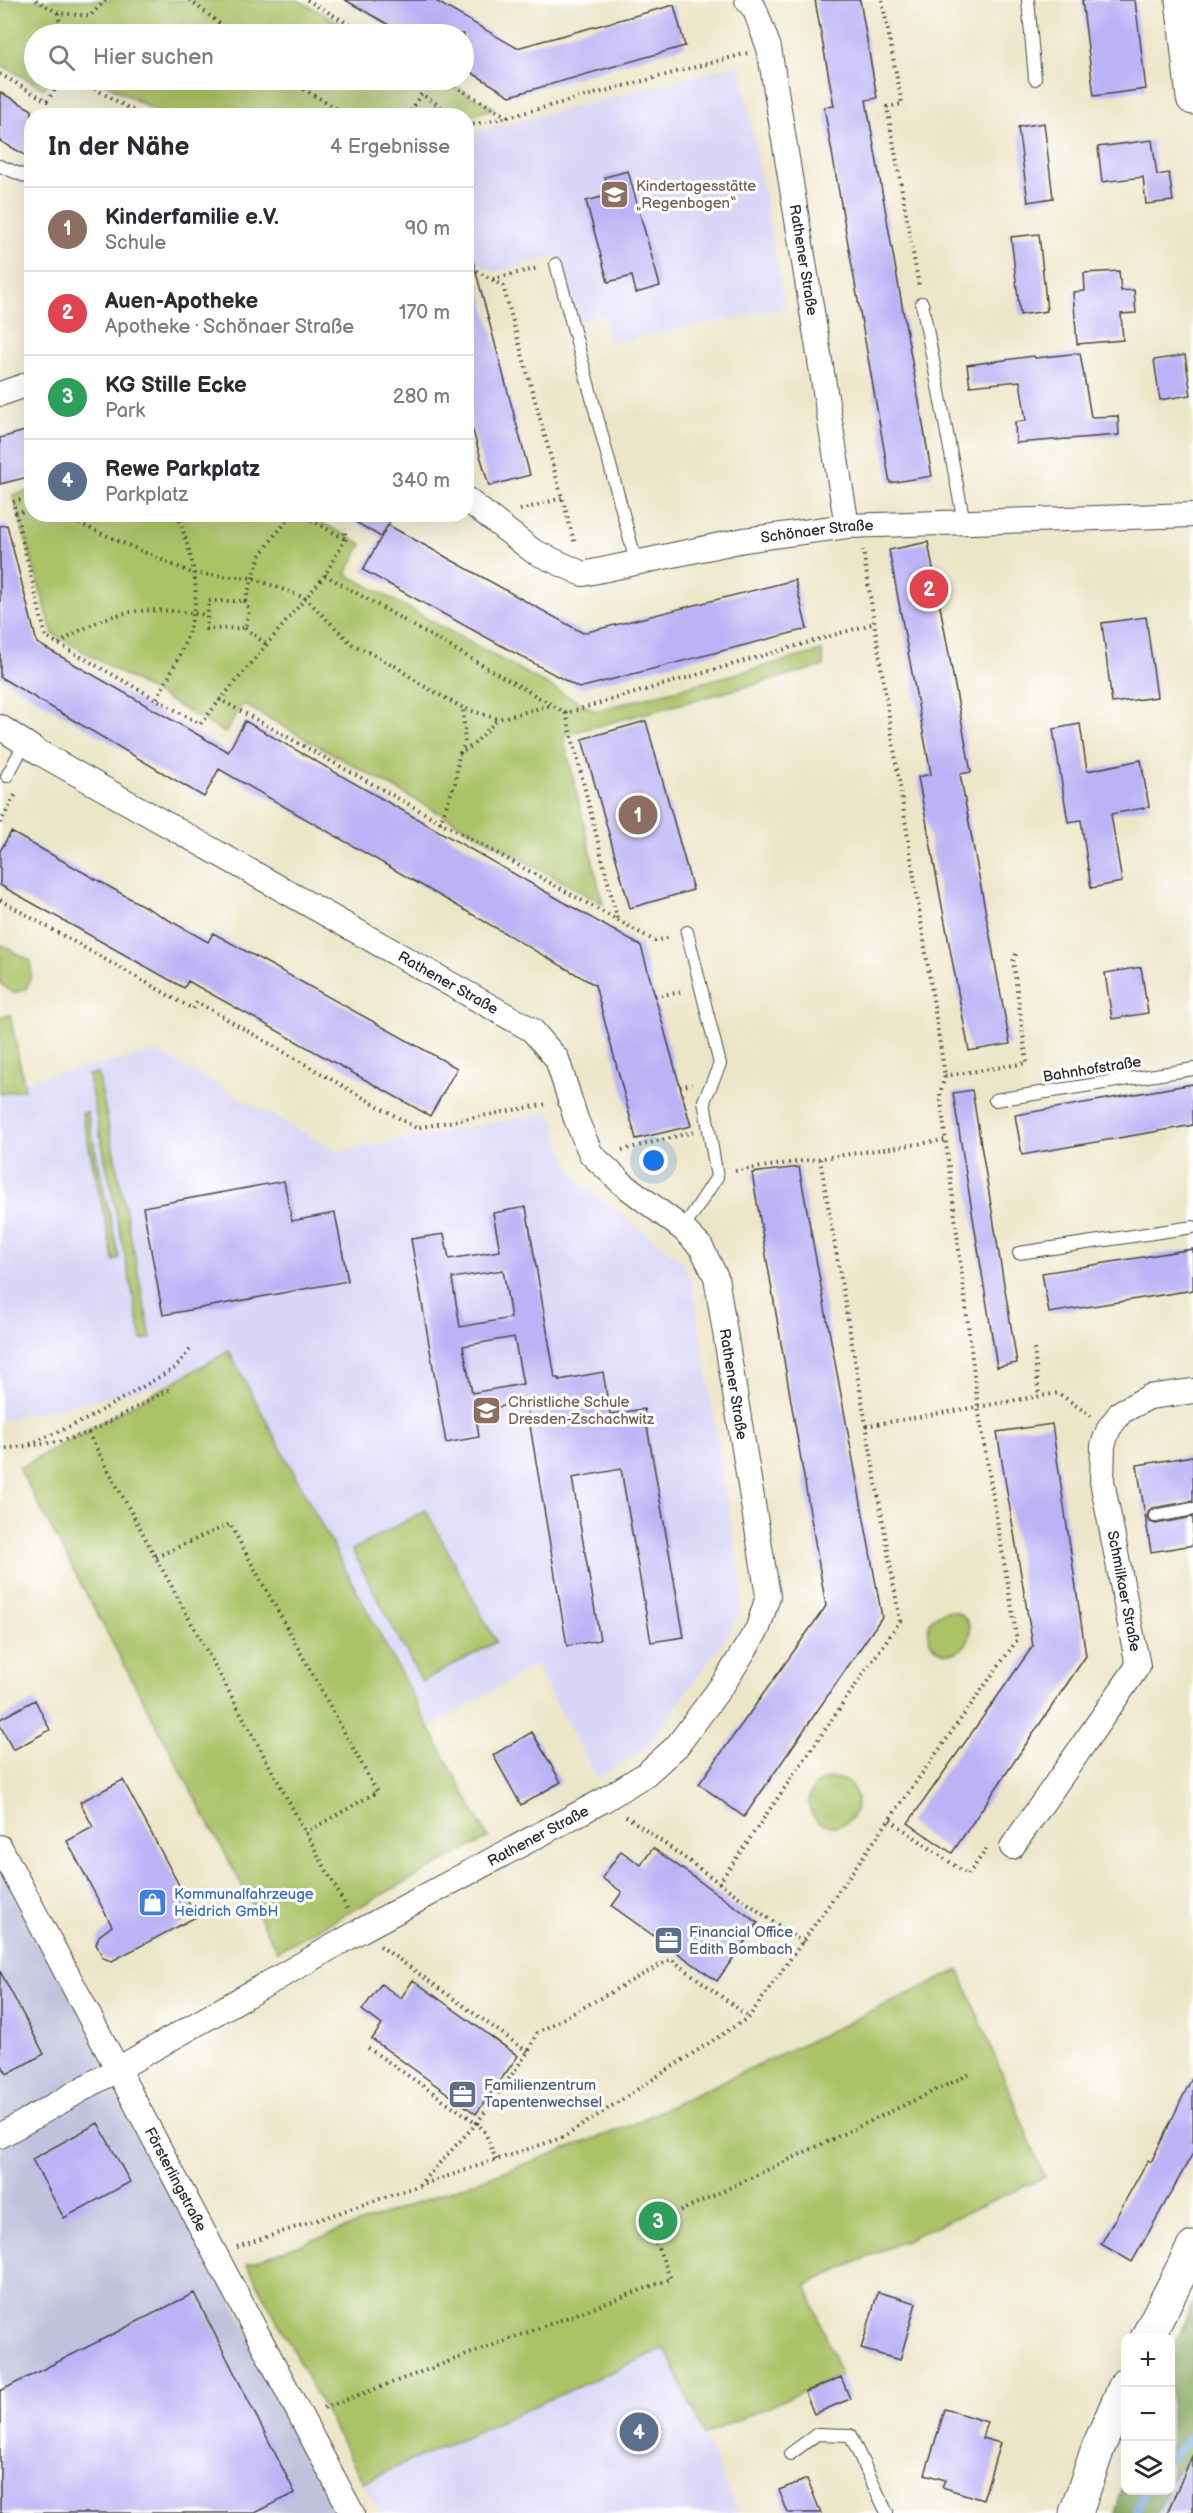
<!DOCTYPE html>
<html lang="de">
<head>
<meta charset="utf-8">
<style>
  :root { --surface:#fff; --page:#f2f2f3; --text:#2b2b33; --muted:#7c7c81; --line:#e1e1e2; --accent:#c8321e }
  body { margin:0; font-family:"Balsamiq Sans",sans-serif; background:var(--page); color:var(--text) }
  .controls { position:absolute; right:18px; bottom:18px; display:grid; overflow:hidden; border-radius:12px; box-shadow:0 6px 24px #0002 }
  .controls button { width:54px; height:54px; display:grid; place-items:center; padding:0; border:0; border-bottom:2px solid var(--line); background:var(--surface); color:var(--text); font:30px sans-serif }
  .you { position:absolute; left:654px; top:1161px; width:21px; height:21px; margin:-15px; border:4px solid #fff; border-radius:50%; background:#1a73e8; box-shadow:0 0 0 9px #1a73e833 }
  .badge { display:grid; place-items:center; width:39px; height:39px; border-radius:50%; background:var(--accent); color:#fff; font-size:20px; font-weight:700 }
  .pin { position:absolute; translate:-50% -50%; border:3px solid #fff; box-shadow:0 2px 6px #0006 }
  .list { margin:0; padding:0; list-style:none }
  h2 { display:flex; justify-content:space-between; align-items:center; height:78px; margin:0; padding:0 24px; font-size:26px }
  h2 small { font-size:20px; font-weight:400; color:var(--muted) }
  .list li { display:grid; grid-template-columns:39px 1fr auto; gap:18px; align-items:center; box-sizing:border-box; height:84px; padding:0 24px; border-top:2px solid var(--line) }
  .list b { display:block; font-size:22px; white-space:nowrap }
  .list p { margin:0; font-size:20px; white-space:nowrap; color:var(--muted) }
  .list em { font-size:20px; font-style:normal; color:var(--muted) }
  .icon { flex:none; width:33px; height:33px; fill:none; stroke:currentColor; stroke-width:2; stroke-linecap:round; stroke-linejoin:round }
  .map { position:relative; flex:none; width:1193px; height:2513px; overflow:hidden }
  .search { position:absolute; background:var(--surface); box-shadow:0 6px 24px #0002; left:24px; top:24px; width:450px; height:66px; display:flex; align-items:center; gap:15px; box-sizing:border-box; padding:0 21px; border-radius:33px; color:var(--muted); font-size:22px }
  .panel { position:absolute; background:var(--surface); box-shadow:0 6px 24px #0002; left:24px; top:108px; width:450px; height:414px; border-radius:24px }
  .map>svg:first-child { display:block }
  .built { fill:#dad6f7 }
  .industrial { fill:#c0c2dd }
  .green { fill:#abc266; stroke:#6b7648; stroke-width:1.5 }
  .forest { fill:#88a85b; stroke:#5a6a43; stroke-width:1.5 }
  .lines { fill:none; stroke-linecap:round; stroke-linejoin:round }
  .stream { stroke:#7bafe8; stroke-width:8 }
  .building { fill:#bcb2f5; fill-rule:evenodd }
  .lane-casing { stroke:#484743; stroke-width:14 }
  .street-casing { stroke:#484743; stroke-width:26 }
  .secondary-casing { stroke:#484743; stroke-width:35 }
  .path { stroke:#484743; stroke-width:4; stroke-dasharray:1.5 4.5; stroke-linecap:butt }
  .lane { stroke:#fff; stroke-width:12 }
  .street { stroke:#fff; stroke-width:24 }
  .secondary { stroke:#fff; stroke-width:33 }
  .labels { text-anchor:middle; stroke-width:6; stroke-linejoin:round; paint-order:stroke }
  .education-label { font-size:15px; fill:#785e54; stroke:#fff; text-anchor:start }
  .street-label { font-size:15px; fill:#2b2b2b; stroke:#fff }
  .shop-label { font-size:15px; fill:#366cbe; stroke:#fff; text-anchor:start }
  .service-label { font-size:15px; fill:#4e5e75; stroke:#fff; text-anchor:start }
</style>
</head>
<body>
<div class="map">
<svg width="1193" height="2513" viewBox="0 0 1193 2513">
  <rect width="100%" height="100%" fill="#fff"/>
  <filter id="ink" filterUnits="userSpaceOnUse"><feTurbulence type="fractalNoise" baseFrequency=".0167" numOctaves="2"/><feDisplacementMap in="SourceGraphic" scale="12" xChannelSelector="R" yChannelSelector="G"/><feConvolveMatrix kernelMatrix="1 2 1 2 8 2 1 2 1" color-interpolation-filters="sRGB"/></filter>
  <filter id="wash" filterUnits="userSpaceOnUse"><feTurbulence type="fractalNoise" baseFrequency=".008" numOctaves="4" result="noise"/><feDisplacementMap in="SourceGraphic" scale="24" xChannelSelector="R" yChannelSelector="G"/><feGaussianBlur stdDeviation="1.35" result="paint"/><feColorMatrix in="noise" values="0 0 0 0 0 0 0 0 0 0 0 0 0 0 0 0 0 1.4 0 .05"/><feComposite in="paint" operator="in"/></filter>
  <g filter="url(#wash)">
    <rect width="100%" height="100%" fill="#ece6c8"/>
    <path class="built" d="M 740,64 L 785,308 L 610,343 L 604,315 L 577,321 L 559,255 L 495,272 L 467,256 L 467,135 Z
      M 157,1052 L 338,1152 L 551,1112 L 562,1149 L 580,1183 L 682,1261 L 692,1283 L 742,1590 L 740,1611 L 729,1633 L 658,1732 L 642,1750 L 597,1778 L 535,1665 L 431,1727 L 287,1462 L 229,1351 L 165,1384 L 0,1420 L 0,1094 L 25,1089 L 23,1081 Z
      M 665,2348 L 738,2513 L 379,2513 L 363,2482 Z"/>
    <path class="industrial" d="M 0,1847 L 117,2068 L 338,2513 L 0,2513 Z
      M 1193,2455 L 1193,2513 L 1157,2513 L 1167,2491 L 1170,2490 L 1173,2476 Z"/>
    <path class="green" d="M 0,0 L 298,0 L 360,34 L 34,34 L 34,80 L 51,80 L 44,89 L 0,64 Z
      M 99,80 L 442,80 L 494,108 L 467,117 L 163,115 Z
      M 31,490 L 32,514 L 308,515 L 362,544 L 346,574 L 595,711 L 822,651 L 824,666 L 563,735 L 603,904 L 243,704 L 225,733 L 53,634 L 13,495 Z
      M 0,944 L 31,961 L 31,975 L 26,989 L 13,993 L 0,983 Z
      M 10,1015 L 25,1089 L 0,1094 L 0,1017 Z
      M 98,1073 L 151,1338 L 142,1340 L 88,1075 Z
      M 87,1112 L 119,1258 L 114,1261 L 82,1113 Z
      M 229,1351 L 488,1838 L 277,1951 L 19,1468 Z
      M 426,1510 L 496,1642 L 422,1682 L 352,1550 Z
      M928 1632a21 21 0 1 1 42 0a21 21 0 1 1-42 0Z
      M809 1802a24 24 0 1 1 48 0a24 24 0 1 1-48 0Z
      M 959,1970 L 1045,2177 L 806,2285 L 841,2375 L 704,2435 L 665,2348 L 363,2482 L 247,2264 L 624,2128 Z"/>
    <path class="forest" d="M 1193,2301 L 1193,2455 L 1173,2475 L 1171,2482 L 1171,2355 Z
      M 1125,2479 L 1126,2490 L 1167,2491 L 1157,2513 L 1115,2513 Z"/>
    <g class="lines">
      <path class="stream" d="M 1170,2460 L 1193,2433
        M 1136,2513 L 1144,2490"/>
    </g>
    <g id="blocks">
      <path class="building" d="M 345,0 L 434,0 L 517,48 L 674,5 L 685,46 L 510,96 L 464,68 L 464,34 L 405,34 Z
        M 815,0 L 860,0 L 877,98 L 866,100 L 932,476 L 890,483 L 824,107 L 834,106 Z
        M 1082,0 L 1135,0 L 1146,89 L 1094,96 Z
        M 0,92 L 32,110 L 32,159 L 0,141 Z
        M 1044,123 L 1053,198 L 1028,202 L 1018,127 Z
        M 1152,140 L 1157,175 L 1169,173 L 1173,201 L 1146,204 L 1143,177 L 1102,182 L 1098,147 Z
        M 628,171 L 660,286 L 636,293 L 632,276 L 608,282 L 586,201 L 609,195 L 605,177 Z
        M 1039,234 L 1047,311 L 1020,315 L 1011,237 Z
        M 466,261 L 473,261 L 530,475 L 489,486 L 466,407 Z
        M 1119,271 L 1121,291 L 1134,290 L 1136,313 L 1121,314 L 1123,340 L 1077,344 L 1073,292 L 1085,291 L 1084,273 Z
        M 1080,353 L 1091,417 L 1118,416 L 1119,435 L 1016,443 L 1015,422 L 1026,421 L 1020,381 L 970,386 L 967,365 L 1034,356 L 1035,358 Z
        M 1185,355 L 1191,395 L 1160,400 L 1154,360 Z
        M 32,429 L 32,476 L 0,484 L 0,438 Z
        M 342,514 L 394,514 L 381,537 Z
        M 7,525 L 37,643 L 228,752 L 245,721 L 641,946 L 691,1126 L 636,1139 L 595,985 L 219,769 L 204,797 L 0,677 L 0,526 Z
        M 388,525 L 583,633 L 795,580 L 807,629 L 579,688 L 363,570 Z
        M 928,542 L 971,772 L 960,774 L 1010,1044 L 969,1051 L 918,777 L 931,774 L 889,550 Z
        M 1146,617 L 1157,697 L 1112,703 L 1102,623 Z
        M 646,721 L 693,890 L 630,908 L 582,739 Z
        M 1080,724 L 1087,771 L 1141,760 L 1149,807 L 1111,814 L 1122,882 L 1091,888 L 1081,820 L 1068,822 L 1053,729 Z
        M 11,832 L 208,942 L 213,933 L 457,1068 L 430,1116 L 188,981 L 184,988 L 0,885 L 0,851 Z
        M 1141,967 L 1148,1013 L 1112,1019 L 1105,973 Z
        M 1193,1084 L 1193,1125 L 1022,1155 L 1015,1115 Z
        M 972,1090 L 1017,1363 L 997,1367 L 953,1093 Z
        M 799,1167 L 882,1617 L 744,1817 L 699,1784 L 826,1606 L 752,1173 Z
        M 284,1181 L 292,1221 L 335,1213 L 348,1281 L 163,1315 L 143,1207 Z
        M 526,1207 L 555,1378 L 559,1378 L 559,1380 L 603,1372 L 610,1414 L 644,1409 L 684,1637 L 651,1642 L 621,1469 L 572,1478 L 600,1640 L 567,1646 L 526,1402 L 475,1411 L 479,1437 L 446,1443 L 411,1239 L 444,1234 L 449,1259 L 500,1251 L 493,1213 ZM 503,1270 L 511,1318 L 460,1327 L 452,1278 ZM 514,1337 L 523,1384 L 472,1393 L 463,1346 Z
        M 1193,1249 L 1193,1290 L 1049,1313 L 1042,1273 Z
        M 1052,1424 L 1086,1656 L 952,1853 L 908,1823 L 1033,1646 L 997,1432 Z
        M 1193,1456 L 1193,1501 L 1153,1508 L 1149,1510 L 1147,1517 L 1149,1522 L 1156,1524 L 1193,1517 L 1193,1545 L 1151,1552 L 1137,1465 Z
        M 35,1700 L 50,1730 L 13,1750 L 0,1725 L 0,1719 Z
        M 532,1732 L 561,1782 L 521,1805 L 493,1755 Z
        M 123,1780 L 196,1917 L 112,1961 L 103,1958 L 96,1944 L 99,1936 L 112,1926 L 67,1841 L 93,1827 L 80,1802 Z
        M 653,1848 L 758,1923 L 717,1981 L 612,1906 L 622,1892 L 602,1878 L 621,1851 L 641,1865 Z
        M 0,1971 L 44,2054 L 7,2074 L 0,2062 Z
        M 413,1980 L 518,2056 L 476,2114 L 372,2039 L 382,2025 L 362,2010 L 381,1984 L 401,1998 Z
        M 1193,2076 L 1193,2153 L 1132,2262 L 1101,2244 L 1148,2160 L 1151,2162 Z
        M 98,2123 L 130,2182 L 64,2218 L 32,2159 Z
        M 878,2292 L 916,2303 L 900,2360 L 861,2349 Z
        M 194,2293 L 295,2493 L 255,2513 L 0,2513 L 0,2391 Z
        M 841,2377 L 850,2399 L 814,2414 L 805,2392 Z
        M 945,2409 L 987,2422 L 982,2438 L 1000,2443 L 983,2500 L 942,2487 L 945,2480 L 925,2474 Z
        M 1193,2454 L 1193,2513 L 1167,2513 Z
        M 807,2479 L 821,2513 L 788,2513 L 779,2490 Z"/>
    </g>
  </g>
  <g filter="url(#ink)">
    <use href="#blocks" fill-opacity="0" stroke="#484743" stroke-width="1.5"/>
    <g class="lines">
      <defs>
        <path id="lane" d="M 1028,0 L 1035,79
          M 0,166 L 32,179
          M 556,264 L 636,562
          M 922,303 L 964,522
          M 7,776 L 25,743
          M 995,1100 L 1193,1069
          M 683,1229 L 717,1177 L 704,1101 L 720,1064 L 687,932
          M 1019,1253 L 1193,1227
          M 1155,1516 L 1193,1509
          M 790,2454 L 817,2434 L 850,2435 L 887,2513"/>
        <g id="street">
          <path id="s1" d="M 747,0 L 755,10 L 769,48 L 847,526"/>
          <path d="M 0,394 L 32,383"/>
          <path id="s2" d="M 466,499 L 533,551 L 583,574 L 744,540 L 847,526 L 1193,515"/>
          <path id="s3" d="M 0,727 L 40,753 L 532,1030 L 557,1059 L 576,1119 L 591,1154 L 623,1184 L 683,1229 L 701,1247 L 716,1277 L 768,1596 L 758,1628 L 726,1680 L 677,1746 L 646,1774 L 604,1800 L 360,1931 L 0,2136"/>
          <path id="s4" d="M 0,1847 L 352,2513"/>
          <path d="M 1012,1847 L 1138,1666 L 1102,1481 L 1103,1445 L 1109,1428 L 1121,1412 L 1149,1397 L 1193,1391"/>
        </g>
        <path id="secondary" d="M 1182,0 L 1193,98
          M 1147,2338 L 1193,2248
          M 1076,2513 L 1098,2448 L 1126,2384"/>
      </defs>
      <use href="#lane" class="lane-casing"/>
      <use href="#street" class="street-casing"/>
      <use href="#secondary" class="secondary-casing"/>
      <path class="path" d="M 36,0 L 58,13 L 90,16 L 106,0
        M 190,0 L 232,34
        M 307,0 L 366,34
        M 882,0 L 902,104 L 887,107 L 919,286
        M 58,13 L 62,34
        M 0,74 L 47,101 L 62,80
        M 79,80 L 143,116
        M 288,80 L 339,110 L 366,116
        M 444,80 L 508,117 L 466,126
        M 408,116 L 421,94 L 456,116
        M 508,117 L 748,53
        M 466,265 L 503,286 L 575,544
        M 493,279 L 538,268
        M 32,497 L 13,502 L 46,637 L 200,724 L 325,575 L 345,539 L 345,528
        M 520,510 L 562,498
        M 15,513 L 32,510
        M 57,514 L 194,574 L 253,578 L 305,598 L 352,644 L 395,666 L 422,685 L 463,708 L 498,719 L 552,705
        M 301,514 L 345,539
        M 325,575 L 566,713 L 875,623
        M 209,601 L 245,601 L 249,611 L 245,628 L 206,629 Z
        M 245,601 L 259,558 L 275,535 L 293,514
        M 245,628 L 266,644
        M 59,644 C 113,607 143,606 207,615
        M 157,698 C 178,660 202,619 194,572 C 191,553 183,533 178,514
        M 219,699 L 655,941 L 671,937
        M 566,713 L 618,922
        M 460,753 L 465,743 L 463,708
        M 0,823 L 17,792
        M 440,823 L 455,783 L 459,754 L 473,745 L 498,719
        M 0,900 L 193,1009 L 197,1002 L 416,1128 L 547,1104
        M 655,996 L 683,992
        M 945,1076 L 1027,1063 L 1013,961 L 1016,954
        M 680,1087 L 692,1084
        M 622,1150 L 693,1132
        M 735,1171 L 945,1140
        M 1034,1349 L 1039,1396
        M 866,1426 L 1058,1393 L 1091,1416
        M 88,1433 L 348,1910
        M 30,1444 L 85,1420 L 175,1368 L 192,1347
        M 0,1449 L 59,1442 L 88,1433 L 172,1388
        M 156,1557 L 230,1524 L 377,1792 L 305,1833
        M 626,1816 L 803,1943
        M 890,1820 L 968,1875 L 988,1847
        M 719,1883 L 900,1621 L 820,1159
        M 380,1946 L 528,2052
        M 368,2048 L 477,2123 L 418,2186
        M 496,2160 L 485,2132 L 477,2123 L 528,2052 L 537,2033 L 671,1959 L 749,2017
        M 237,2247 L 564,2137 L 749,2017 L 1017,1640 L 978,1407 L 940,1093 L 945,1076 L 863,550
        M 324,2408 L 671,2279 L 649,2226 L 972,2073"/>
      <use href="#lane" class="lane"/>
      <use href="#street" class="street"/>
      <use href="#secondary" class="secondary"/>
    </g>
  </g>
  <defs>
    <symbol id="school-square" viewBox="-11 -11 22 22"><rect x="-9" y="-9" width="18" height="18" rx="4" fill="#8d6e63" stroke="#fff"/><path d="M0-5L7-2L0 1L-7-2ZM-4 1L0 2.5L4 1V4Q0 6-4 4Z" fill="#fff"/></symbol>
    <symbol id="shop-square" viewBox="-11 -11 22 22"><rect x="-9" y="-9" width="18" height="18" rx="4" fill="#3f7fe0" stroke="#fff"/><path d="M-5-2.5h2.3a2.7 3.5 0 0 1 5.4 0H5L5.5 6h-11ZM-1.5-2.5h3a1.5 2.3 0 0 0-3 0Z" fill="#fff"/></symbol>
    <symbol id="office-square" viewBox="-11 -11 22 22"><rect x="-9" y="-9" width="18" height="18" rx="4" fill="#5c6f8a" stroke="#fff"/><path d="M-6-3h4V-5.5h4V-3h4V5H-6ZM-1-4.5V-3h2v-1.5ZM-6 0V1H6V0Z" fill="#fff"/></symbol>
  </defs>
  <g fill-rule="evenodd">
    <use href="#school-square" x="598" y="178" width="33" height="33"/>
    <use href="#school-square" x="470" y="1394" width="33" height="33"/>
    <use href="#shop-square" x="136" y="1886" width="33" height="33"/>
    <use href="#office-square" x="652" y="1924" width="33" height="33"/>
    <use href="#office-square" x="446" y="2078" width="33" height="33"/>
  </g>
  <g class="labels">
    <g class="education-label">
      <text x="636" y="191">Kindertagesstätte<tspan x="636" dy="17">„Regenbogen“</tspan></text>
      <text x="508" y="1407">Christliche Schule<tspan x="508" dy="17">Dresden-Zschachwitz</tspan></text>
    </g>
    <g class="street-label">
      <text dy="5" stroke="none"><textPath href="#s1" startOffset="268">Rathener Straße</textPath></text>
      <text dy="5" stroke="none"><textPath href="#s2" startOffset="378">Schönaer Straße</textPath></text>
      <text dy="5" stroke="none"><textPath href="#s3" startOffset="516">Rathener Straße</textPath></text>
      <text transform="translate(1092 1069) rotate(-9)" y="5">Bahnhofstraße</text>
      <text dy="5" stroke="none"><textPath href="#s3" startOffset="1038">Rathener Straße</textPath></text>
      <text transform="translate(1124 1591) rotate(79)" y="5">Schmilkaer Straße</text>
      <text transform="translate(538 1836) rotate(-28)" y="5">Rathener Straße</text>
      <text dy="5" stroke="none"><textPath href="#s4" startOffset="376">Försterlingstraße</textPath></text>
    </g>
    <g class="shop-label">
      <text x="174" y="1899">Kommunalfahrzeuge<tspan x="174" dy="17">Heidrich GmbH</tspan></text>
    </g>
    <g class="service-label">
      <text x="689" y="1937">Financial Office<tspan x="689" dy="17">Edith Bombach</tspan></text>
      <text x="484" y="2090">Familienzentrum<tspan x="484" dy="17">Tapentenwechsel</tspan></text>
    </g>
  </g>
</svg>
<div class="controls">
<button>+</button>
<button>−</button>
<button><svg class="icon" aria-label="layers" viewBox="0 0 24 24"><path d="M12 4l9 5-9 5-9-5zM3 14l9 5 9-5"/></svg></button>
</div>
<div class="you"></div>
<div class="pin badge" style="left:638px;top:815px;background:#8d6e63">1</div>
<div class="pin badge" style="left:929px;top:589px;background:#e0444e">2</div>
<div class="pin badge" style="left:658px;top:2221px;background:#2e9e5b">3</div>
<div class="pin badge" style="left:639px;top:2432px;background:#5c6f8a">4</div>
<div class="search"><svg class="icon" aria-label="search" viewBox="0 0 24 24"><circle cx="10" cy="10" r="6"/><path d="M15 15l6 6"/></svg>Hier suchen</div>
<section class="panel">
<h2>In der Nähe<small>4 Ergebnisse</small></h2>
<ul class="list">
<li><span class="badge" style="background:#8d6e63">1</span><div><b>Kinderfamilie e.V.</b><p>Schule</p></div><em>90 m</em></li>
<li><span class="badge" style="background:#e0444e">2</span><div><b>Auen-Apotheke</b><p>Apotheke · Schönaer Straße</p></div><em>170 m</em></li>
<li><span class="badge" style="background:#2e9e5b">3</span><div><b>KG Stille Ecke</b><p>Park</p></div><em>280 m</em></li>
<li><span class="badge" style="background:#5c6f8a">4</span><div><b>Rewe Parkplatz</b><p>Parkplatz</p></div><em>340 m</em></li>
</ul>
</section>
</div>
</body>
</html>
